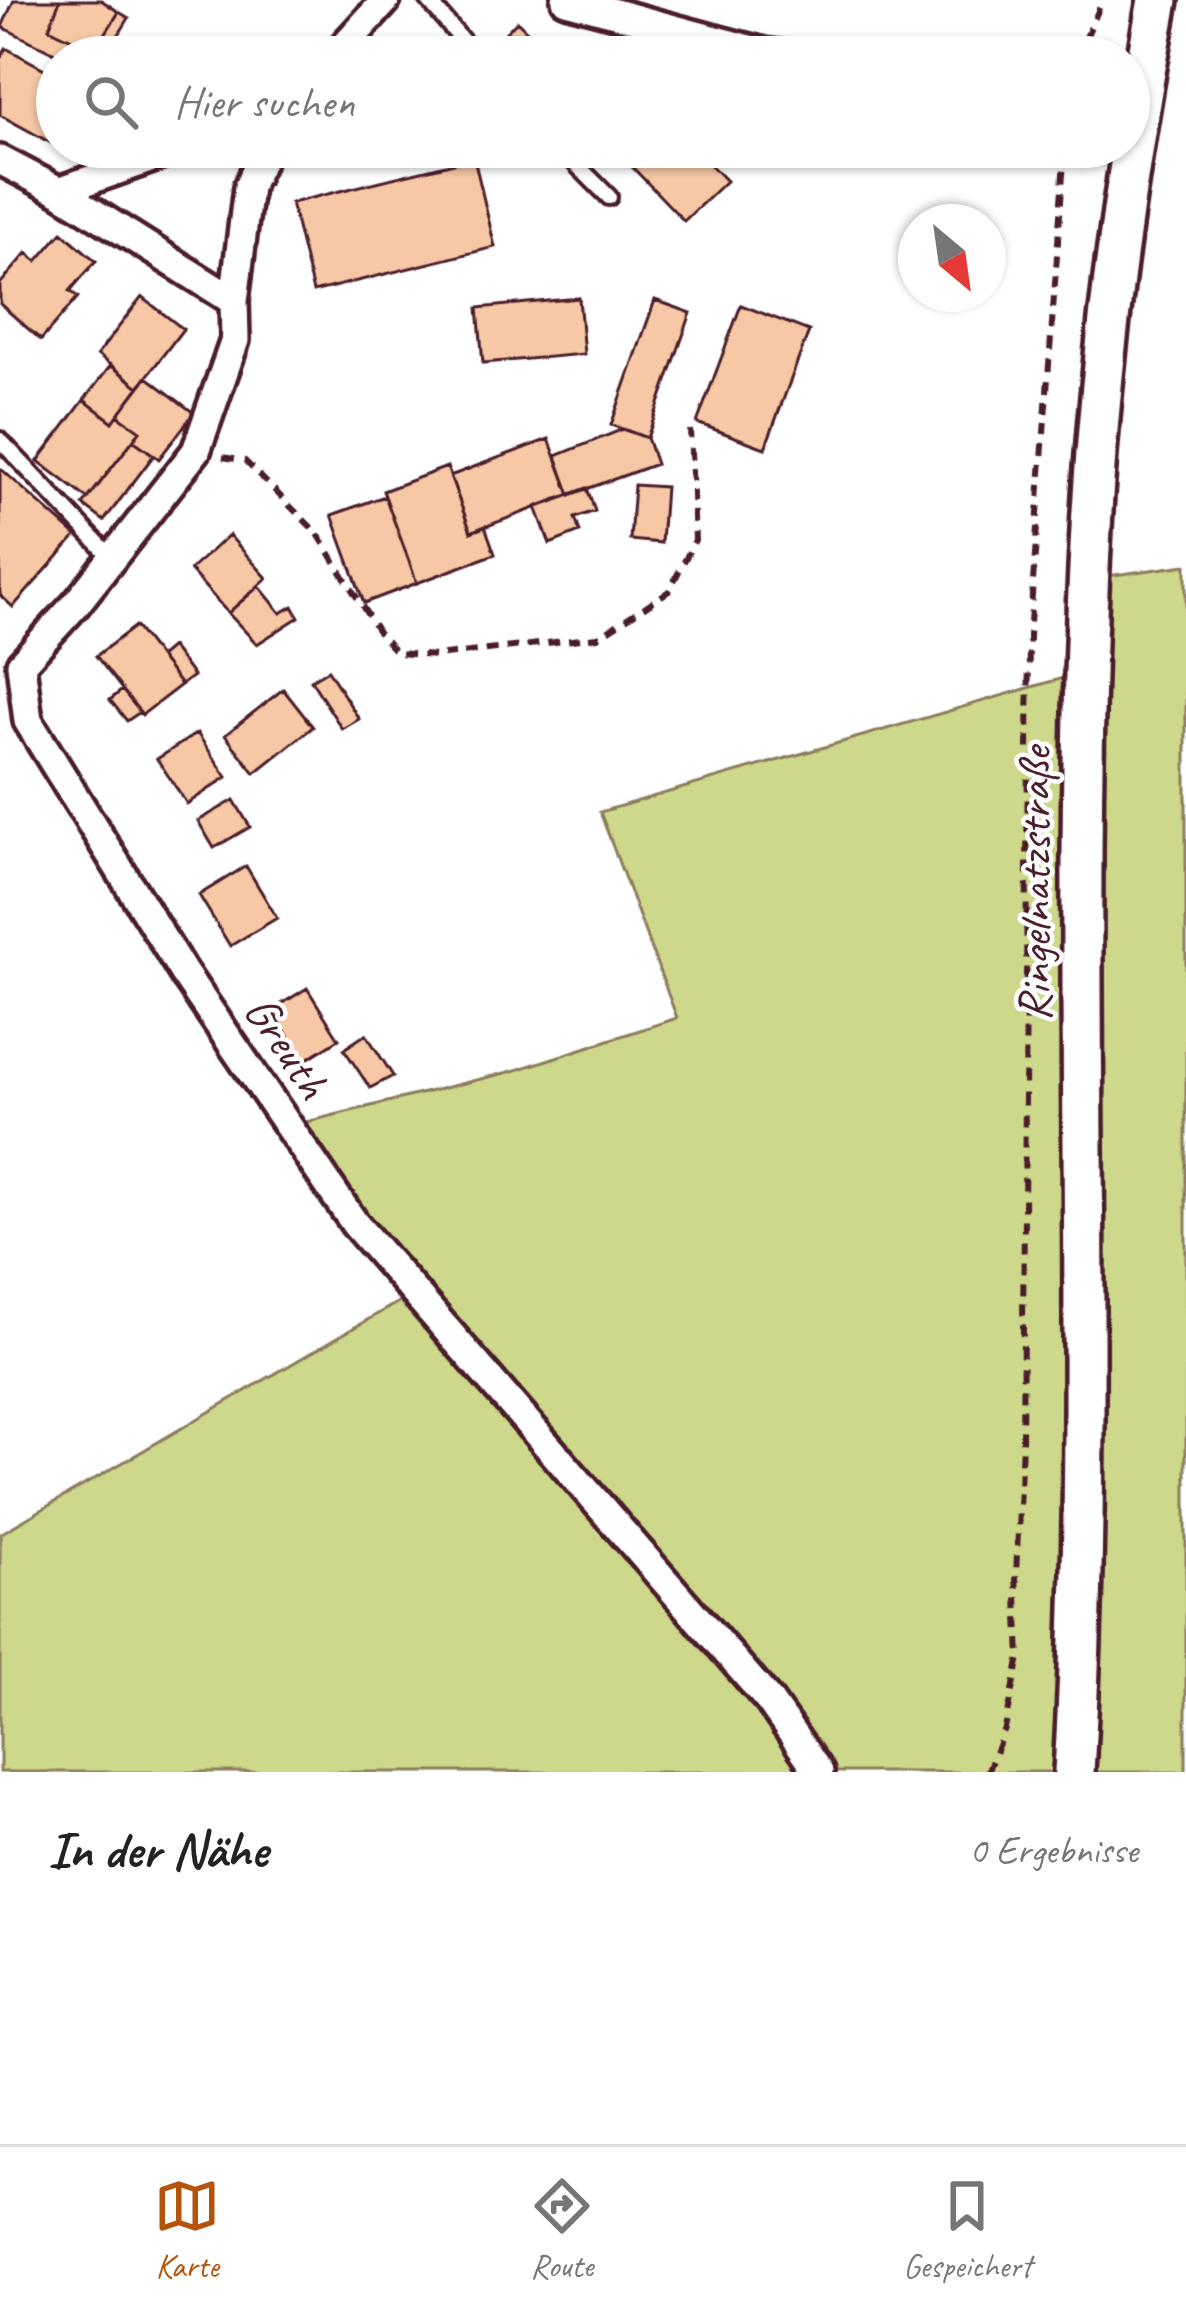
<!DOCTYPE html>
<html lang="de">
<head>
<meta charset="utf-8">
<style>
  :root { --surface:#fff; --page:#f2f2f2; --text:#222; --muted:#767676; --line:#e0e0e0; --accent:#b45309 }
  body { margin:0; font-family:Caveat,sans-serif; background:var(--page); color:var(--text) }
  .compass { position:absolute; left:898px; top:204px; width:108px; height:108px; border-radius:50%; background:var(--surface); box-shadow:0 3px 9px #0004; rotate:151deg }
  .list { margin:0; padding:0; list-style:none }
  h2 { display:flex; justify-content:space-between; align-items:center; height:156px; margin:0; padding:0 48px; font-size:51px }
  h2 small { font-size:39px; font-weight:400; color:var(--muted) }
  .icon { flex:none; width:66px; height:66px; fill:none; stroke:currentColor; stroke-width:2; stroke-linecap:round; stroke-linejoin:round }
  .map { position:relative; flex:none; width:1186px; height:1772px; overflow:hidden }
  .search { position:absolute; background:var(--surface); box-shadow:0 3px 9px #0004; left:36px; right:36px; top:36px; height:132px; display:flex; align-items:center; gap:30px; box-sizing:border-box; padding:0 42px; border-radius:66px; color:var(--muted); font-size:45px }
  .sheet { height:372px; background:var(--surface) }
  nav { display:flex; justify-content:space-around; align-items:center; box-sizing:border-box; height:168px; border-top:3px solid var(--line); background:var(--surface); font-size:33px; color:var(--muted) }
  nav a { display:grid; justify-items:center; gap:6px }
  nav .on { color:var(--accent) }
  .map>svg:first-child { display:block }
  .green { fill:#cdd88b; stroke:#8c7c5b; stroke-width:3 }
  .building { fill:#f6c8a5; stroke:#4a1f2b; stroke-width:3 }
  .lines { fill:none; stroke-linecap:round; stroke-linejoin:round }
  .service-casing { stroke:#4a1f2b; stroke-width:22 }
  .minor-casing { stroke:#4a1f2b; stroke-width:36 }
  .secondary-casing { stroke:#4a1f2b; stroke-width:48 }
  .path { stroke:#4a1f2b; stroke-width:6; stroke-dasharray:12 9; stroke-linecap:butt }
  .service { stroke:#fff; stroke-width:14 }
  .minor { stroke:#fff; stroke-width:27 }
  .secondary { stroke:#fff; stroke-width:39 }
  .labels { text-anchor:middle; stroke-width:9; stroke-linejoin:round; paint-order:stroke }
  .street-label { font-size:48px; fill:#4a1f2b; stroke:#fff }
</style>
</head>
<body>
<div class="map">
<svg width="1186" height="1772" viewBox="0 0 1186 1772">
  <rect width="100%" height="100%" fill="#fff"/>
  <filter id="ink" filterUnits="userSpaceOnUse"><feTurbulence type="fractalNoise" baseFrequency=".00833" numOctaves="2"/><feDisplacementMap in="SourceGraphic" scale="24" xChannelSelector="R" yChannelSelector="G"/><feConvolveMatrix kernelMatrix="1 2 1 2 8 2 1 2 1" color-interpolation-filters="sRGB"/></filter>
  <g filter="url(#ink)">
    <path class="green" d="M 1186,565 L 1186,1772 L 0,1772 L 0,1534 L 417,1291 L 286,1127 L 513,1071 L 677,1018 L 600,812 L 1077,674 L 1085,579 Z"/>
    <path class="building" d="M 60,0 L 101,0 L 119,12 L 95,50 L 49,28 Z
      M 60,0 L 49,28 L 95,50 L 92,57 L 63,57 L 2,27 L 14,0 Z
      M 119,12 L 129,18 L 105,57 L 95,50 Z
      M 517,21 L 553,57 L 505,57 L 493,45 Z
      M 6,48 L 57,76 L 57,136 L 53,144 L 0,115 L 0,59 Z
      M 449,147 L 510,147 L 510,149 L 453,163 Z
      M 613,147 L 693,147 L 726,181 L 684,221 Z
      M 474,158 L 495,247 L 313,292 L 291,203 Z
      M 62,232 L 96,261 L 70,291 L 78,297 L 41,340 L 0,304 L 0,284 L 27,253 L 37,261 Z
      M 142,297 L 183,329 L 139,387 L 97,355 Z
      M 579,298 L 584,354 L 483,363 L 478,308 Z
      M 655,300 L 691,313 L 647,438 L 611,425 Z
      M 741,305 L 809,331 L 765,448 L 697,423 Z
      M 111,365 L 139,387 L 113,422 L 84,400 Z
      M 147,377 L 194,413 L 159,459 L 133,440 L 140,431 L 118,415 Z
      M 84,400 L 113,422 L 118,415 L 140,431 L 88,499 L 38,461 Z
      M 623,429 L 647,438 L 656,464 L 570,495 L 556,456 Z
      M 549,439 L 570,495 L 471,532 L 450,476 Z
      M 133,440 L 154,455 L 104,521 L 83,505 Z
      M 447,467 L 471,532 L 485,526 L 495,554 L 417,583 L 383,491 Z
      M 0,468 L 76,536 L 13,607 L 0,595 Z
      M 634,485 L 665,487 L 661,543 L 630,540 Z
      M 587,488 L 595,511 L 575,518 L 580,532 L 550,544 L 536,507 Z
      M 385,496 L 417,583 L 364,603 L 332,515 Z
      M 229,535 L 267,578 L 228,613 L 190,570 Z
      M 259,586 L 281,613 L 293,606 L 299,617 L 257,644 L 228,613 Z
      M 135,626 L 181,685 L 142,715 L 96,656 Z
      M 171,647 L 193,676 L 181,685 L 159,657 Z
      M 328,670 L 359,719 L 342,729 L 311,680 Z
      M 283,689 L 313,727 L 255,773 L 225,735 Z
      M 122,690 L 140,712 L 127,721 L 110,700 Z
      M 197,733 L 227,777 L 187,804 L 157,759 Z
      M 234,800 L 250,827 L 214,848 L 198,821 Z
      M 246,866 L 277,918 L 230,946 L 199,895 Z
      M 307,988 L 339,1039 L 304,1061 L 272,1010 Z
      M 366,1034 L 393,1076 L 370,1088 L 344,1049 Z"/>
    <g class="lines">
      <defs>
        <path id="service" d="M 428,0 L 476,57
          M 559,147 L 609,197
          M 0,440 L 113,559"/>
        <path id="minor" d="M 566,0 L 764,53 L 794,57
          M 334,57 L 386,0
          M 267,147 L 248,187 L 234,301 L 235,340 L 196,451 L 77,603 L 21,664 L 28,721 L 183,972 L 355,1224 L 770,1702 L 819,1772
          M 0,160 L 59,191 L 234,301
          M 59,191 L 183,147"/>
        <path id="secondary" d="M 1074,1772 C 1098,1365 1069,956 1090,548 C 1099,364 1124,181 1158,0"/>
      </defs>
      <use href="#service" class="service-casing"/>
      <use href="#minor" class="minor-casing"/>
      <use href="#secondary" class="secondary-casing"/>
      <path class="path" d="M 1077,57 L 1103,0
        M 223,457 L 245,461 L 318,534 L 378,632 L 397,653 L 436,656 L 598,637 L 669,591 L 695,540 L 690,430
        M 987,1772 L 1005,1729 L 1020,1657 L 1016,1576 L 1022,1442 L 1029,636 L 1065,147"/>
      <use href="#service" class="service"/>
      <use href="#minor" class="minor"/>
      <use href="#secondary" class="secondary"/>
    </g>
  </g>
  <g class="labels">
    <g class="street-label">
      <text transform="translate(1033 884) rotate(-90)" y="17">Ringelnatzstraße</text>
      <text transform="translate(288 1046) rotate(56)" y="17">Greuth</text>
    </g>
  </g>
</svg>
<svg class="compass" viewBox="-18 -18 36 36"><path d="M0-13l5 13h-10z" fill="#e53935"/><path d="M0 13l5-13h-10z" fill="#767676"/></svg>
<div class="search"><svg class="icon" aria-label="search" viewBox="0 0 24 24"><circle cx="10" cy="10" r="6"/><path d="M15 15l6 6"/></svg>Hier suchen</div>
</div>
<section class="sheet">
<h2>In der Nähe<small>0 Ergebnisse</small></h2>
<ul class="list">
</ul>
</section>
<nav>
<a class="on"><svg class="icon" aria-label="map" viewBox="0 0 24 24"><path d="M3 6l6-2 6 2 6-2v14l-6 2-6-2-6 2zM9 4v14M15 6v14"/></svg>Karte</a>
<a><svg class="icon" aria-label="directions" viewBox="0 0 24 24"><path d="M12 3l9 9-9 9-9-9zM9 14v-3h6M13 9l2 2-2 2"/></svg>Route</a>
<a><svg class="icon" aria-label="saved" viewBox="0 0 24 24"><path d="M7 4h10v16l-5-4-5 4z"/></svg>Gespeichert</a>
</nav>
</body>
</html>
